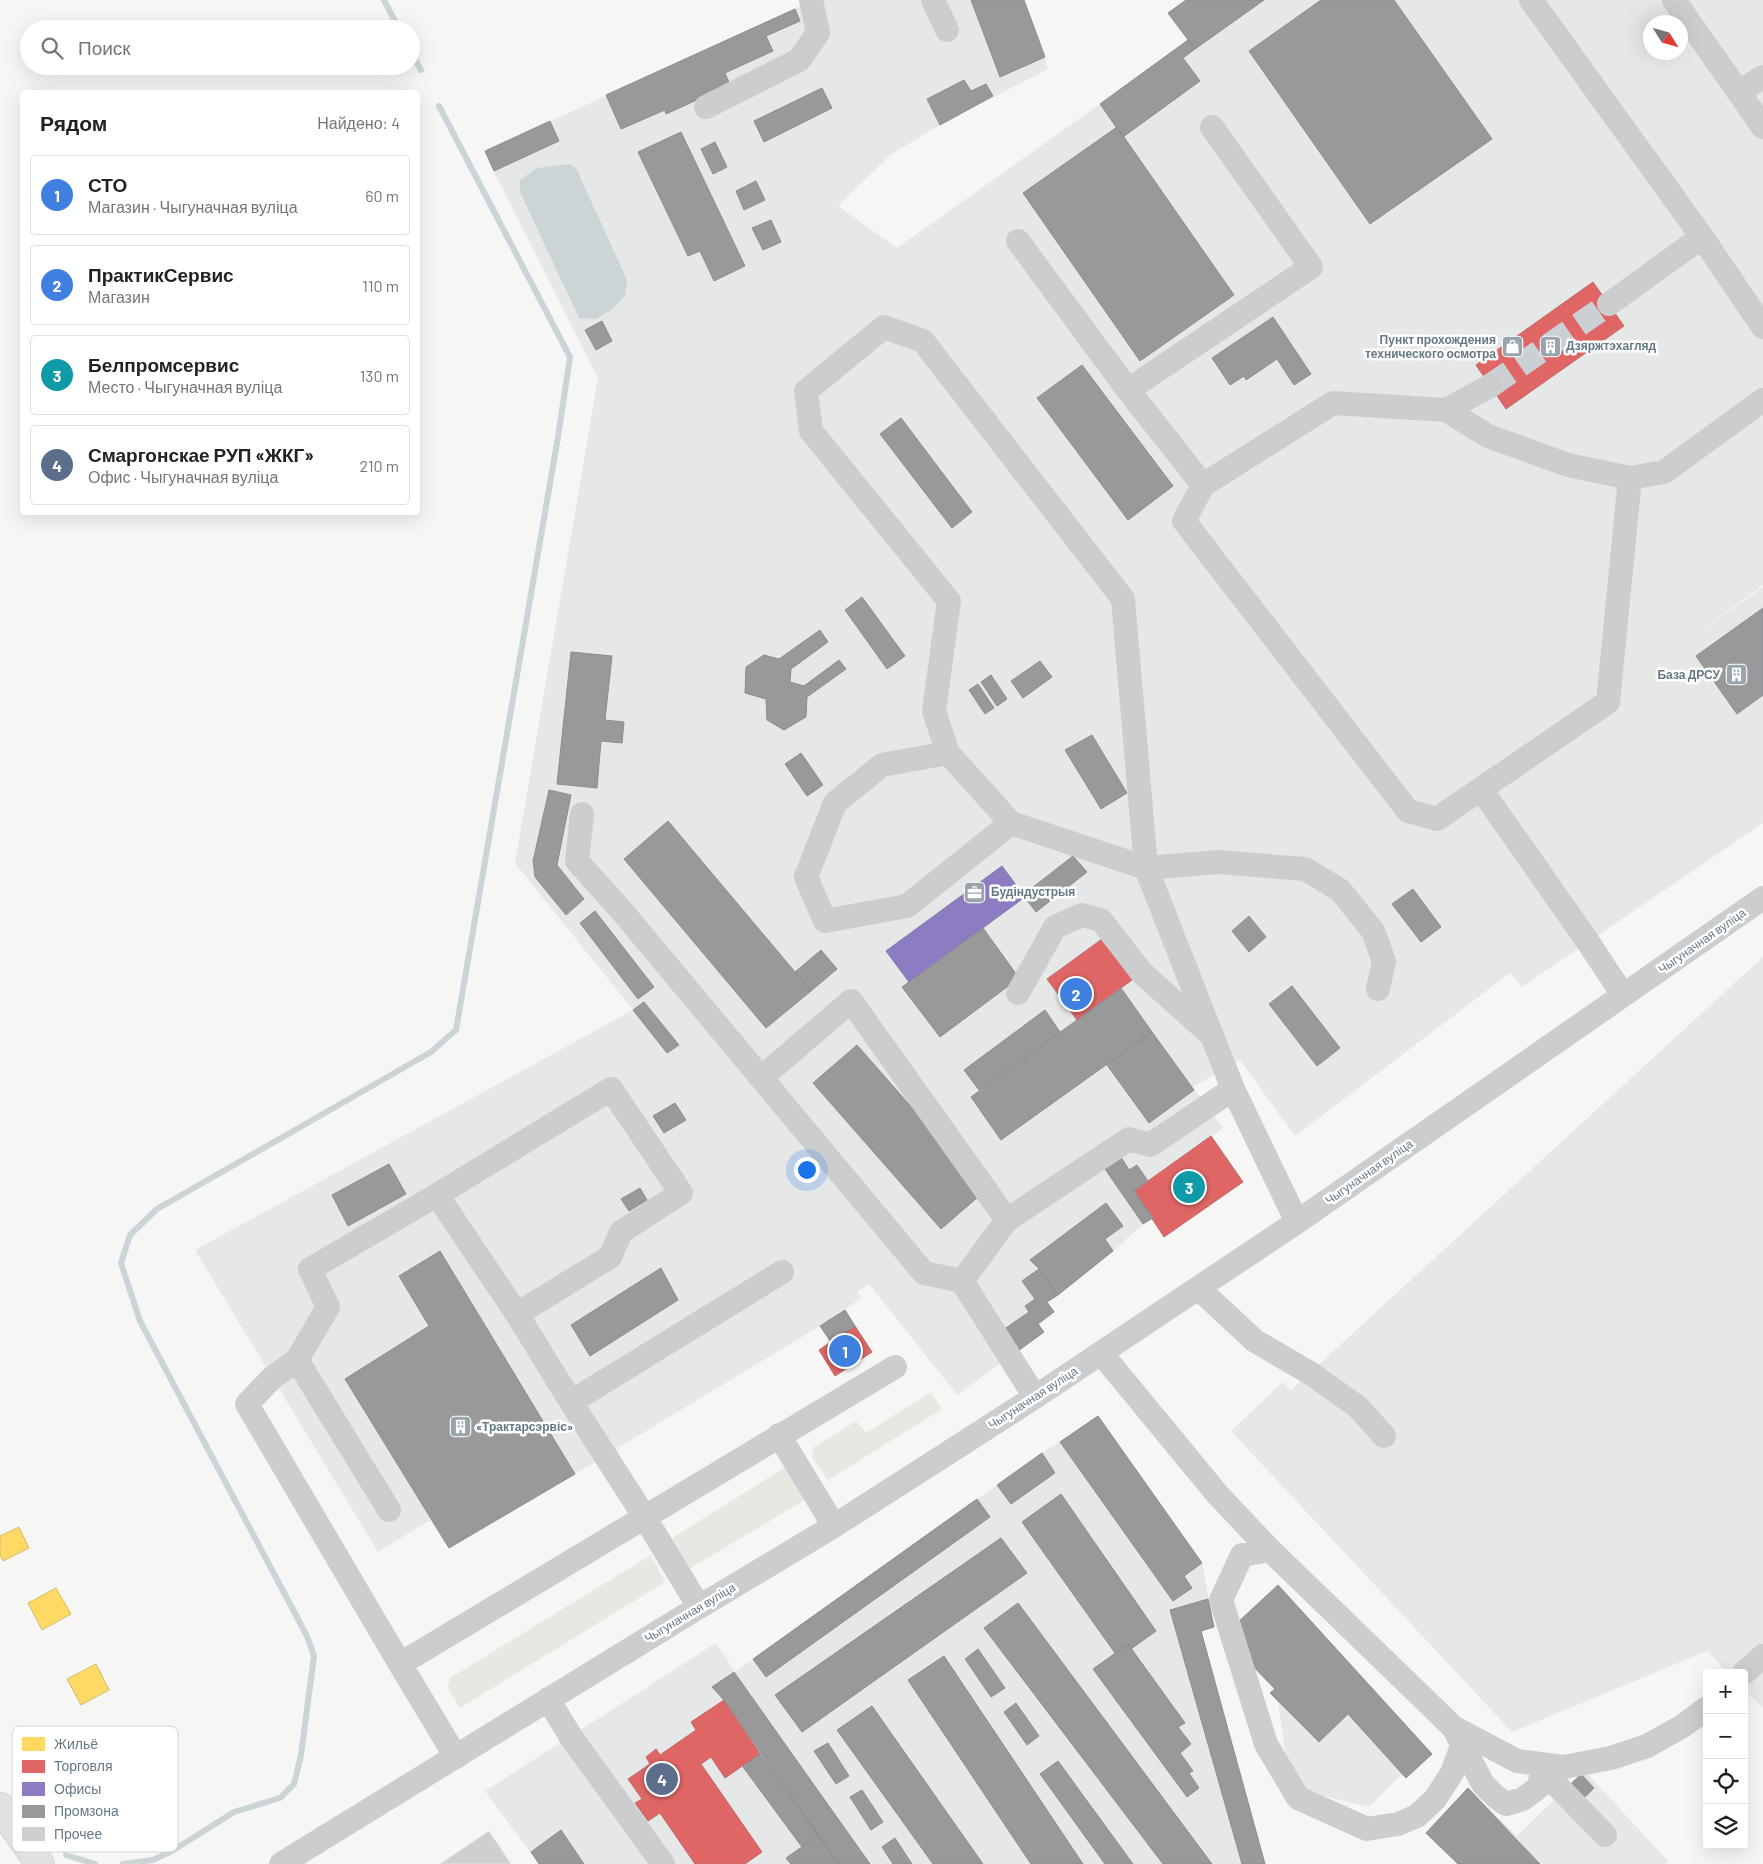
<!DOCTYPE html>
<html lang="ru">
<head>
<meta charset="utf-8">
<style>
  :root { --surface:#fff; --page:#f6f6f6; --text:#222; --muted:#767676; --line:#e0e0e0; --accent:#db2777 }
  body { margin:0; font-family:Barlow,sans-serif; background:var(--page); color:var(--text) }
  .controls { position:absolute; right:15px; bottom:15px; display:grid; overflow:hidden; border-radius:5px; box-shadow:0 5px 20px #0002 }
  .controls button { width:45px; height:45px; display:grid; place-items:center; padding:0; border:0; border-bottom:1px solid var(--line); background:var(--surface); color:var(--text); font:25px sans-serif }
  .compass { position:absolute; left:1643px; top:15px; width:45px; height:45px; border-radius:50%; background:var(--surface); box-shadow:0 5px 20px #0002; rotate:127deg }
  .you { position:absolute; left:806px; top:1169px; width:18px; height:18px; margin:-12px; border:4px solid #fff; border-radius:50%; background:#1a73e8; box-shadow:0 0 0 8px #1a73e833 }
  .badge { display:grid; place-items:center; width:32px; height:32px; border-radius:50%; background:var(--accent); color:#fff; font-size:16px; font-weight:700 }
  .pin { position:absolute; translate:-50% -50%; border:2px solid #fff; box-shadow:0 1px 5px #0006 }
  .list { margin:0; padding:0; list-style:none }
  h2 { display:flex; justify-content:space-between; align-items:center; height:65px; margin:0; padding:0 20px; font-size:21px }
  h2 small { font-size:16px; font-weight:400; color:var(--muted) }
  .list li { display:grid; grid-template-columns:32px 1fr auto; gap:15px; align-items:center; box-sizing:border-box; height:80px; margin:0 10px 10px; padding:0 10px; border:1px solid var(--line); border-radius:5px }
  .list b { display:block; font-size:19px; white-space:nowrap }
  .list p { margin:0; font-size:16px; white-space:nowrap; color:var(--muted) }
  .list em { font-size:16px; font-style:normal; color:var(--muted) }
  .icon { flex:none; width:28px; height:28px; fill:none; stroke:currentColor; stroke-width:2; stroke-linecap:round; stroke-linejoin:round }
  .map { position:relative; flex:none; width:1763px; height:1864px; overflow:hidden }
  .search { position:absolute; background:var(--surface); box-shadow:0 5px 20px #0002; left:20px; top:20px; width:400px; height:55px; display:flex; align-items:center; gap:12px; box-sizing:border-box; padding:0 18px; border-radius:28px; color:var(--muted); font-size:19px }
  .panel { position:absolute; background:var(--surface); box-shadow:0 5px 20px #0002; left:20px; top:90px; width:400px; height:425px; border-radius:5px }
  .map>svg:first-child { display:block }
  .built { fill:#e6e7e7; fill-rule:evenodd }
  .green { fill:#e6e9e2 }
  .water { fill:#cbd5d7 }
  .homes { fill:#ffd966; stroke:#d1bc6f }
  .shops { fill:#e06666; stroke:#bb6c6f }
  .offices { fill:#8e7cc3; stroke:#827bb0 }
  .industry { fill:#999; stroke:#898f93 }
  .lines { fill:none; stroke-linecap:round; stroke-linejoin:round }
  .stream { stroke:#cbd5d7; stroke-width:6 }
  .building { fill:#ced0d0; stroke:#e5e5e4 }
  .minor-tunnel { stroke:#cad0d3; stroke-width:24; stroke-dasharray:24 12; stroke-linecap:butt }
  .major-casing { stroke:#d2d2d2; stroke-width:30 }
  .minor { stroke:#cccdce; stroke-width:24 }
  .major { stroke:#e0e1e0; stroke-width:28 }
  .labels { text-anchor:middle; stroke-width:5; stroke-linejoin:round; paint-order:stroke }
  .poi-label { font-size:12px; font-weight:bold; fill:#657985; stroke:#fff; text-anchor:start }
  .street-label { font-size:12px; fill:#657985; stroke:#fff }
  .key { fill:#fff; stroke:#d1d7da; stroke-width:1 }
  .key-label { font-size:14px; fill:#657985 }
</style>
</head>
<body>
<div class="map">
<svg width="1763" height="1864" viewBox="0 0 1763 1864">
  <rect width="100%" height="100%" fill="#f6f6f4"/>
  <path class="built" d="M 813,0 L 1024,0 L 1044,54 L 1048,69 L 940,125 L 890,155 L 838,206 L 897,248 L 1100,104 L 1188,40 L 1168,13 L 1186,0 L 1763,0 L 1763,585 L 1684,643 L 1763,587 L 1763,823 L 1522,987 L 1510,973 L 1295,1136 L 1240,1060 L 1193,1087 L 1223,1128 L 1212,1136 L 1243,1182 L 1164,1237 L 1153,1218 L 1143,1224 L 1113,1251 L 1047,1302 L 1054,1312 L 1038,1324 L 1044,1332 L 957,1395 L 869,1284 L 857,1292 L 862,1298 L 820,1326 L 575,1474 L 449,1548 L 430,1520 L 378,1552 L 195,1250 L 633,1010 L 515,863 L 598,378 L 484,152 ZM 1650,22 L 1680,22 L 1680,52 L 1650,52 Z
    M 1763,957 L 1763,1708 L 1744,1689 L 1744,1673 L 1728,1673 L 1707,1651 L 1512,1732 L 1231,1431 L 1283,1382 L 1291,1390 Z
    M 1098,1416 L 1202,1563 L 1214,1627 L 1201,1631 L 1265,1864 L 539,1864 L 485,1791 L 716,1643 L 735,1672 L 1042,1453 Z
    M 1278,1585 L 1432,1754 L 1406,1778 L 1402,1774 L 1369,1807 L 1309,1792 L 1288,1771 L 1278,1701 L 1270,1693 L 1275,1689 L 1236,1624 Z
    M 1584,1770 L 1668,1861 L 1665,1864 L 1458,1864 L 1426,1833 L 1468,1788 L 1517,1836 Z"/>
  <path class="green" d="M 931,1392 L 942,1409 L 828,1480 L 812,1457 L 814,1447 L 856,1421 L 866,1433 Z
    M 787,1466 L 808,1498 L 689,1569 L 672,1538 Z
    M 651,1555 L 665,1582 L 460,1708 L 448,1688 L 450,1678 Z"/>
  <path class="water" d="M 570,164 L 576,168 L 627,280 L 625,296 L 611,310 L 596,319 L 579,318 L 520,192 L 520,180 L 537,168 Z"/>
  <path class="homes" d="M 19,1527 L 29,1548 L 3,1561 L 0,1555 L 0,1536 Z
    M 56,1588 L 71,1614 L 42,1630 L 28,1603 Z
    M 96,1664 L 109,1690 L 81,1705 L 67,1679 Z"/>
  <path class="shops" d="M 1593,282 L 1624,326 L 1506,409 L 1476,365 Z
    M 1102,939 L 1132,980 L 1077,1020 L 1047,979 Z
    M 1211,1136 L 1243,1182 L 1164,1237 L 1134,1191 Z
    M 855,1326 L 872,1352 L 835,1376 L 819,1350 Z
    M 724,1700 L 760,1754 L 725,1778 L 711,1757 L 701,1764 L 762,1852 L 745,1864 L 695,1864 L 660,1813 L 648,1821 L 635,1803 L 642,1799 L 628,1779 L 650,1764 L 646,1757 L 656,1749 L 660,1755 L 696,1730 L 691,1722 Z"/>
  <path class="offices" d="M 1002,866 L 1025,897 L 909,982 L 886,951 Z"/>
  <path class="industry" d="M 971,0 L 1024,0 L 1045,57 L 1000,77 Z
    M 1186,0 L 1264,0 L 1195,49 L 1168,13 Z
    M 1321,0 L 1394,0 L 1492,139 L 1370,224 L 1249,51 Z
    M 795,9 L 800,21 L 766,36 L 773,51 L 725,73 L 730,85 L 666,114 L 665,110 L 621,129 L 606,95 Z
    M 1188,40 L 1195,49 L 1183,58 L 1200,81 L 1123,137 L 1100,104 Z
    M 964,80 L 971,91 L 986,84 L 993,96 L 940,125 L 927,99 Z
    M 822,88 L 832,108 L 764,142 L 754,121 Z
    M 550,121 L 559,141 L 494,171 L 485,151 Z
    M 1117,127 L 1234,295 L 1140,361 L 1023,193 Z
    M 681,132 L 745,266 L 714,281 L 700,251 L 688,256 L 638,152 Z
    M 715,142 L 727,167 L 713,174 L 701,149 Z
    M 756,181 L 765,200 L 744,210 L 736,191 Z
    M 771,220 L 781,242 L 763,250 L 752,228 Z
    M 1273,317 L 1311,374 L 1294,385 L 1277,359 L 1246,380 L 1244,376 L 1230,385 L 1212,358 Z
    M 602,321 L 612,341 L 596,350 L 585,330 Z
    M 1082,365 L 1173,486 L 1128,520 L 1037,398 Z
    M 901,418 L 972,512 L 952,528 L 880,434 Z
    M 862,597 L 905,656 L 887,669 L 845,610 Z
    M 1763,608 L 1763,695 L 1737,714 L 1696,656 Z
    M 820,630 L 828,642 L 791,669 L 790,682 L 804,686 L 839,660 L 846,669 L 807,697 L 806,717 L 784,730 L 767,720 L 766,699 L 745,693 L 746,667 L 764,655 L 779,659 Z
    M 571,652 L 612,656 L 605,720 L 624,722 L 622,743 L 601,741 L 597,788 L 557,784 Z
    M 1040,661 L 1052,677 L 1023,698 L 1011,681 Z
    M 991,675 L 1007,699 L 997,706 L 981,682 Z
    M 978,684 L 994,708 L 985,714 L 969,690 Z
    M 1092,735 L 1127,793 L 1101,809 L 1065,750 Z
    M 801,753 L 823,785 L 807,796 L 785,764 Z
    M 549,790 L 571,795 L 557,865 L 584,899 L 566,915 L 535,877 L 533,861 Z
    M 668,821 L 811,991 L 766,1028 L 624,859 Z
    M 1073,856 L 1087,872 L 1036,912 L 1023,895 Z
    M 1413,889 L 1441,927 L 1421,942 L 1392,904 Z
    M 595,911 L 654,987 L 638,999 L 580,923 Z
    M 1249,916 L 1266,937 L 1249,952 L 1232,931 Z
    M 983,928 L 1019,978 L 940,1037 L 902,987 Z
    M 821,950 L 837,969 L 811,991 L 795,972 Z
    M 1292,986 L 1340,1048 L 1317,1066 L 1269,1004 Z
    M 1121,988 L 1152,1032 L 1001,1140 L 971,1097 Z
    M 644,1002 L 679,1045 L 667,1053 L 633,1010 Z
    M 1045,1010 L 1060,1032 L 979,1090 L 964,1070 Z
    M 1152,1032 L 1194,1090 L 1149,1123 L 1107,1065 Z
    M 857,1045 L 985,1191 L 941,1229 L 813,1083 Z
    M 675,1103 L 686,1120 L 664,1133 L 653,1116 Z
    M 1121,1157 L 1129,1170 L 1137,1165 L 1148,1181 L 1134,1191 L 1153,1218 L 1143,1224 L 1105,1169 Z
    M 389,1164 L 406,1194 L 348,1226 L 332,1195 Z
    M 640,1188 L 647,1200 L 629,1211 L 621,1199 Z
    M 1106,1203 L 1123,1226 L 1105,1239 L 1113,1251 L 1058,1295 L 1039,1269 L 1030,1260 Z
    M 440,1251 L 575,1474 L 449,1548 L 345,1379 L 429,1326 L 399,1276 Z
    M 661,1268 L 678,1300 L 590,1356 L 571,1325 Z
    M 1039,1269 L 1058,1295 L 1047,1302 L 1054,1312 L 1038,1324 L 1044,1332 L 1018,1351 L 1003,1330 L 1029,1312 L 1025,1306 L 1035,1299 L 1022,1281 Z
    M 845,1310 L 855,1326 L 831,1342 L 820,1326 Z
    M 1098,1416 L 1202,1563 L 1184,1576 L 1192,1588 L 1173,1601 L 1060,1442 Z
    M 1042,1453 L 1055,1473 L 1011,1504 L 997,1485 Z
    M 1061,1494 L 1156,1631 L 1131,1649 L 1128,1644 L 1115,1653 L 1022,1522 Z
    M 977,1499 L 990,1517 L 766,1677 L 753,1659 Z
    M 1001,1538 L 1027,1573 L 802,1732 L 775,1695 Z
    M 1278,1585 L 1432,1754 L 1406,1778 L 1348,1714 L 1319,1742 L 1270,1693 L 1275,1689 L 1247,1660 L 1236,1624 Z
    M 1208,1599 L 1214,1627 L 1201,1631 L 1265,1864 L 1242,1864 L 1170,1610 Z
    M 1018,1603 L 1212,1864 L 1163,1864 L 984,1628 Z
    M 1128,1644 L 1185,1723 L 1178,1727 L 1191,1744 L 1180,1753 L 1193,1771 L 1189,1773 L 1199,1788 L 1187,1797 L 1093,1669 Z
    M 978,1649 L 1005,1688 L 991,1697 L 965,1659 Z
    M 944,1656 L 1083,1864 L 1031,1864 L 908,1680 Z
    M 734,1672 L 870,1864 L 838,1864 L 724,1700 L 712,1687 Z
    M 1016,1703 L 1039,1736 L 1027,1745 L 1004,1712 Z
    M 872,1706 L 983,1864 L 933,1864 L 837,1730 Z
    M 828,1743 L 849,1776 L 836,1784 L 814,1751 Z
    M 760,1754 L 819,1835 L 802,1847 L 743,1767 Z
    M 1058,1761 L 1133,1864 L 1105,1864 L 1040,1774 Z
    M 1581,1774 L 1594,1788 L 1583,1799 L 1570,1785 Z
    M 1468,1788 L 1515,1838 L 1540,1864 L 1458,1864 L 1426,1833 Z
    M 862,1790 L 883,1822 L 871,1830 L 850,1797 Z
    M 561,1830 L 584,1864 L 539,1864 L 531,1852 Z
    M 819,1835 L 838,1864 L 791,1864 L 786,1858 Z
    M 895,1838 L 912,1864 L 893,1864 L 882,1847 Z"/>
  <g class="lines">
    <path class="stream" d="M 384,0 L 399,29
      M 411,52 L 421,70
      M 66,1855 L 95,1864
      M 123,1864 L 153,1860 L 172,1851 L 234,1812 L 280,1798 L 294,1784 L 301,1755 L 314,1656 L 307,1636 L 140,1321 L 121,1263 L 130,1235 L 157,1209 L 431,1052 L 456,1030 L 558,437 L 570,357 L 439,106"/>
  </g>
  <path class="building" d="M 489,1831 L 511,1864 L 440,1864 Z"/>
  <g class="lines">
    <path class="minor-tunnel" d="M 1490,386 L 1609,304"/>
    <defs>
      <path id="major" d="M 0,1807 L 40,1864"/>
    </defs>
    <use href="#major" class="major-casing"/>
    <path class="minor" d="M 933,0 L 947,30
      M 1531,0 L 1702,237 L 1763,327
      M 1674,0 L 1763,127
      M 1739,92 L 1763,77
      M 706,107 L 799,60 L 818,33 L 811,0
      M 1018,241 L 1128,390 L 1203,485 L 1333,403 L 1446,410 L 1490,386
      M 1609,304 L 1702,237
      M 1128,390 L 1311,267 L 1212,127
      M 1446,410 L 1488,436 L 1568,465 L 1630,478
      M 1203,485 L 1184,521 L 1408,811 L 1437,819 L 1608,702 L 1630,478 L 1664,472 L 1763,400
      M 948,753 L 934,711 L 949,601 L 811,431 L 806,391 L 884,327 L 923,341 L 1123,599 L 1146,868 L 1233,1089
      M 1481,789 L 1588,942 L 1623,995
      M 582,814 L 577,861 L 621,910 L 924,1273 L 962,1281 L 1035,1397
      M 1011,823 L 948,753 L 882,765 L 835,803 L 806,877 L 825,921 L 907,906 L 1011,823 L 1146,868 L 1218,862 L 1305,869 L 1340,890 L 1373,931 L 1384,961 L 1378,989
      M 1018,993 L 1055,927 L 1082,915 L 1101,920 L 1142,973 L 1208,1032
      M 762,1077 L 851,1001 L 1007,1220 L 962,1281
      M 1007,1220 L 1129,1139 L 1150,1145 L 1233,1089 L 1297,1222
      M 1198,1288 L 1255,1341 L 1310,1373 L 1358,1407 L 1384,1436
      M 517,1314 L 610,1257 L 621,1232 L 681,1193 L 611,1089 L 437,1195 L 517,1314 L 571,1402
      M 1101,1353 L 1218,1495 L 1270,1550 L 1453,1727 L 1483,1784 L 1495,1796 L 1506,1804 L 1523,1799 L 1539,1787 L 1542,1771
      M 297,1360 L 272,1378 L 247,1404 L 400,1664
      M 779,1435 L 834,1526
      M 389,1510 L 297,1360 L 328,1307 L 310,1269 L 437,1195
      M 1270,1550 L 1242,1555 L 1221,1600 L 1266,1744 L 1298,1798 L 1367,1829 L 1398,1824 L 1417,1816 L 1435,1799 L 1452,1773 L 1463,1743
      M 699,1607 L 644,1516 L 571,1402 L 782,1272
      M 1744,1673 L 1763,1656
      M 548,1699 L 571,1737 L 663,1864
      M 1453,1727 L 1517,1761 L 1564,1767 L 1611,1758 L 1647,1746 L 1681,1727 L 1707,1708
      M 456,1757 L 400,1664 L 895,1367
      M 1535,1763 L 1605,1835
      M 281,1864 L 699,1607 L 834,1526 L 1035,1397 L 1297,1222 L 1763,898"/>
    <use href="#major" class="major"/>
  </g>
  <defs>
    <symbol id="building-square" viewBox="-11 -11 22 22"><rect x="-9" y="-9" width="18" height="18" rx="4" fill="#98a5ac" stroke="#fff"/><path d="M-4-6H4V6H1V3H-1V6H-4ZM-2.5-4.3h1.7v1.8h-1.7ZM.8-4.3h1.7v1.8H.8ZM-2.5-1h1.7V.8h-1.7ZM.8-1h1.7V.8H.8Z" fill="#fff"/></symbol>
    <symbol id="shop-square" viewBox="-11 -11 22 22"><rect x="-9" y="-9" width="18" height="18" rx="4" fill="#98a5ac" stroke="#fff"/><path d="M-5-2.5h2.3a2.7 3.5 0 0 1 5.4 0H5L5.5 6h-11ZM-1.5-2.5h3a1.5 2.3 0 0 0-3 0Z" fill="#fff"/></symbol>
    <symbol id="office-square" viewBox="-11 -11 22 22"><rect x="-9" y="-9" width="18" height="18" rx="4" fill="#98a5ac" stroke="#fff"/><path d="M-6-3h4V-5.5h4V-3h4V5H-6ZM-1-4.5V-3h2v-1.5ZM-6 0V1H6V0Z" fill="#fff"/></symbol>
  </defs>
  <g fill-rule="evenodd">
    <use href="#building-square" x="1538" y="334" width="25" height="25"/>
    <use href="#shop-square" x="1500" y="334" width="25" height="25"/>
    <use href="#building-square" x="1724" y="662" width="25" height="25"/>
    <use href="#office-square" x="962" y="880" width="25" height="25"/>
    <use href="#building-square" x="448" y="1414" width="25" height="25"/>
  </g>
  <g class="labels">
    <g class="poi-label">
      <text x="1496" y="344" text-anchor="end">Пункт прохождения<tspan x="1496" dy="14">технического осмотра</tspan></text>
      <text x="1566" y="350">Дзяржтэхагляд</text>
      <text x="1720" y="679" text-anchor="end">База ДРСУ</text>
      <text x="991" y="896">Будіндустрыя</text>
      <text x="476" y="1431">«Трактарсэрвіс»</text>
    </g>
    <g class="street-label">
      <text transform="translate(1702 941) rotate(-35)" y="4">Чыгуначная вуліца</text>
      <text transform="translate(1369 1172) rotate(-35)" y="4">Чыгуначная вуліца</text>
      <text transform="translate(1033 1398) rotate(-33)" y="4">Чыгуначная вуліца</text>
      <text transform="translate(690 1613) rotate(-31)" y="4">Чыгуначная вуліца</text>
    </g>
  </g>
  <rect x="12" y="1726" width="166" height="126" rx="8" class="key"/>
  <rect x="22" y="1737" width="23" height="14" fill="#ffd966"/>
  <rect x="22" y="1760" width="23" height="13" fill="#e06666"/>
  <rect x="22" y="1782" width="23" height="14" fill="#8e7cc3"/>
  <rect x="22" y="1805" width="23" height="13" fill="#999"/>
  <rect x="22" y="1827" width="23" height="14" fill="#ced0d0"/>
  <g class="key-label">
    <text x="54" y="1749">Жильё</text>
    <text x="54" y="1771">Торговля</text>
    <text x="54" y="1794">Офисы</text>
    <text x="54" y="1816">Промзона</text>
    <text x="54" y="1839">Прочее</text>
  </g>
</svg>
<div class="controls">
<button>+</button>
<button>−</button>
<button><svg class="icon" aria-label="locate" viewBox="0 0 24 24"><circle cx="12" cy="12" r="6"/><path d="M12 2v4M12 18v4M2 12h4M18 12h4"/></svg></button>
<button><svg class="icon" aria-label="layers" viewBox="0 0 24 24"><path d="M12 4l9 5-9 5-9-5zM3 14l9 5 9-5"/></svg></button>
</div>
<svg class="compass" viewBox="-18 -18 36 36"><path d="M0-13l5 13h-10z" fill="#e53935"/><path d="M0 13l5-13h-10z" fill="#767676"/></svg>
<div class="you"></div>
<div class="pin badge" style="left:845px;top:1351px;background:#3f7fe0">1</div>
<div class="pin badge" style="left:1076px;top:994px;background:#3f7fe0">2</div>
<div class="pin badge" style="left:1189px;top:1187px;background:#0f9aa8">3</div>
<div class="pin badge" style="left:662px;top:1779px;background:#5c6f8a">4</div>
<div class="search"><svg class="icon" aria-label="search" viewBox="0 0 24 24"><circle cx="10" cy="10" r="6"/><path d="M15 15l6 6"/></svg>Поиск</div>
<section class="panel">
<h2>Рядом<small>Найдено: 4</small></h2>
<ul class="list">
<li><span class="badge" style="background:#3f7fe0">1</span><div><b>СТО</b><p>Магазин · Чыгуначная вуліца</p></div><em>60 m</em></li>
<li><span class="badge" style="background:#3f7fe0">2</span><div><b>ПрактикСервис</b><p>Магазин</p></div><em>110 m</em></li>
<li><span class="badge" style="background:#0f9aa8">3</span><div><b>Белпромсервис</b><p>Место · Чыгуначная вуліца</p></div><em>130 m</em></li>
<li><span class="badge" style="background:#5c6f8a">4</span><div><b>Смаргонскае РУП «ЖКГ»</b><p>Офис · Чыгуначная вуліца</p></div><em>210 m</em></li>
</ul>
</section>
</div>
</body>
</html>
